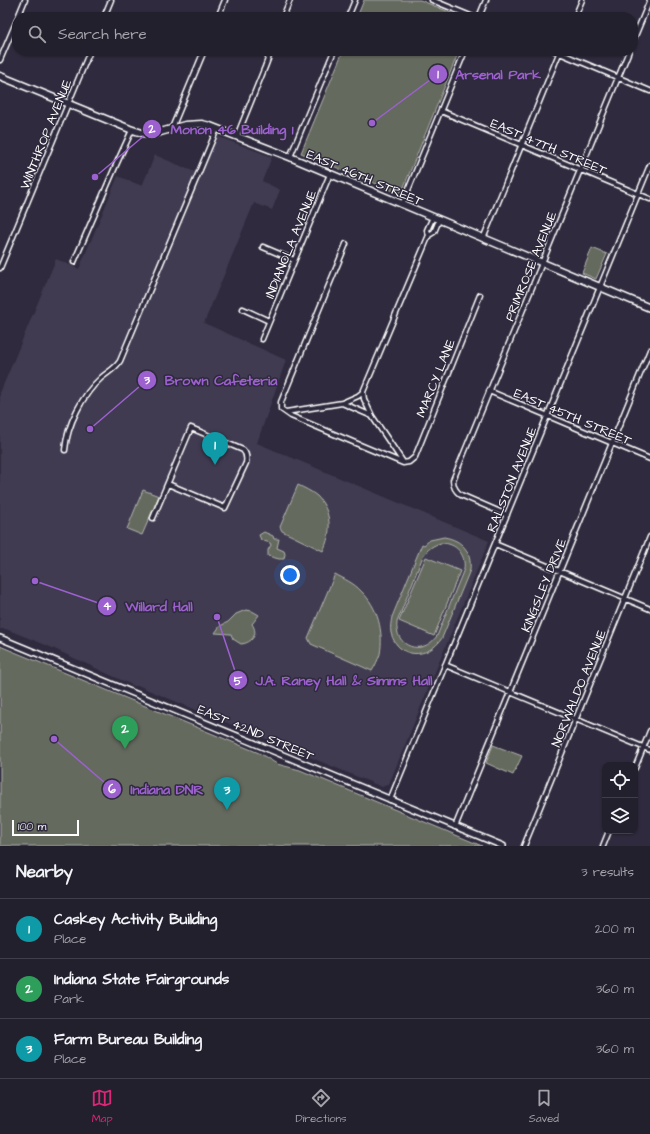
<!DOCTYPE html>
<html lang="en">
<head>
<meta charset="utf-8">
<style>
  :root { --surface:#23202e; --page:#2b2836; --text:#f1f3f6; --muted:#a3a3aa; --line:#403e4a; --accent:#db2777 }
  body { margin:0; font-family:"Architects Daughter",sans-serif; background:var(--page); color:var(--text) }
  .controls { position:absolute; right:12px; bottom:12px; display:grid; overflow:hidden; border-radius:8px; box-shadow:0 1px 3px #0004 }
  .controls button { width:36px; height:36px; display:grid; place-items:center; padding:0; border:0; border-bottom:1px solid var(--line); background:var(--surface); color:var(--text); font:20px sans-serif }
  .scale { position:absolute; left:12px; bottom:10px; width:67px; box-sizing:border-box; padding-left:4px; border:2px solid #fff; border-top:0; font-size:11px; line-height:14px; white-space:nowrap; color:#fff; -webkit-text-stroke:3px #2f2a3d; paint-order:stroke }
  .you { position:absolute; left:290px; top:575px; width:14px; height:14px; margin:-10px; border:3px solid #fff; border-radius:50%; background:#1a73e8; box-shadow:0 0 0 6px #1a73e833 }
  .badge { display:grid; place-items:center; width:26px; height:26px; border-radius:50%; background:var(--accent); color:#fff; font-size:13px; font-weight:700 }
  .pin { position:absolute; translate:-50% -33px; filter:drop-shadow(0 1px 2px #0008) }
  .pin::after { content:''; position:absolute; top:21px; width:14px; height:12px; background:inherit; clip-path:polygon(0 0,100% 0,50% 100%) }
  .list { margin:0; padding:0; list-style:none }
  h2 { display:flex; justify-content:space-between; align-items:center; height:52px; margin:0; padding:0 16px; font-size:17px }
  h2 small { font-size:13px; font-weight:400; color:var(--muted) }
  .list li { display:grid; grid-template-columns:26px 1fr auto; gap:12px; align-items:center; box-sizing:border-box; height:60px; padding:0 16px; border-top:1px solid var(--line) }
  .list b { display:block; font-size:15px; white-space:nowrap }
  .list p { margin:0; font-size:13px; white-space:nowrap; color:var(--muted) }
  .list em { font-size:13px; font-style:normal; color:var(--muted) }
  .icon { flex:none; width:22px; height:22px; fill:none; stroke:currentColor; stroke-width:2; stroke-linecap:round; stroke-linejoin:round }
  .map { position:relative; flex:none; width:650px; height:846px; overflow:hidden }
  .search { position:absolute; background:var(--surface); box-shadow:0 1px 3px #0004; left:12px; right:12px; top:12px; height:44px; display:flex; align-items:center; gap:10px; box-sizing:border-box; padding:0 14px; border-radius:16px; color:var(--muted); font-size:15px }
  .sheet { height:232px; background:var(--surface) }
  nav { display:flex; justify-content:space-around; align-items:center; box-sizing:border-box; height:56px; border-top:1px solid var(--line); background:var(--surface); font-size:11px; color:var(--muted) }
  nav a { display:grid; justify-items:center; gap:2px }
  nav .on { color:var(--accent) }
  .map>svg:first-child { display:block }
  .built { fill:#413b51 }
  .green { fill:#656b5e; stroke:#b2b5ae; fill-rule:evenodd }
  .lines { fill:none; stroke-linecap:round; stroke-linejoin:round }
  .minor-casing { stroke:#fff; stroke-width:7 }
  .tertiary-casing { stroke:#fff; stroke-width:8 }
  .secondary-casing { stroke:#fff; stroke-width:9 }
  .minor { stroke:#2f2a3d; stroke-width:4 }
  .tertiary { stroke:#2f2a3d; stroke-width:5 }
  .secondary { stroke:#2f2a3d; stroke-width:6 }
  .labels { text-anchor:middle; stroke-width:3; stroke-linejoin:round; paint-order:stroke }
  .street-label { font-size:13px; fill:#fff; stroke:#2f2a3d }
  .leader { fill:none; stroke:#9c61cf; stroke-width:1.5 }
  .callout-dot { fill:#9c61cf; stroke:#2f2a3d; stroke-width:1.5 }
  .mark-label { font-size:12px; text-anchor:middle; font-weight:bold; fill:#fff }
  .callout-label { font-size:14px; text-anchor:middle; font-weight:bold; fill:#9c61cf; stroke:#2f2a3d; stroke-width:3; stroke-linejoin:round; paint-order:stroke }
</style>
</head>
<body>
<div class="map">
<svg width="650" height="846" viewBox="0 0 650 846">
  <rect width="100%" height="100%" fill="#2f2a3d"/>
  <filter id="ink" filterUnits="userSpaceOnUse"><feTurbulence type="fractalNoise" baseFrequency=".025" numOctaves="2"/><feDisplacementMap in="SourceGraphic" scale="8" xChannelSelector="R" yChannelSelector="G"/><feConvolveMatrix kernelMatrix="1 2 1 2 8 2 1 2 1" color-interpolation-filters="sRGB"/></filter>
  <g filter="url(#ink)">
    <path class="built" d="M 211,134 L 272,157 L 262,181 L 280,190 L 272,210 L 254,203 L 204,323 L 286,360 L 257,443 L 489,541 L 389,784 L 382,787 L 148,690 L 140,686 L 134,686 L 48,646 L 6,629 L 0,629 L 0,393 L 56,259 L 79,269 L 118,176 L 142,186 L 155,155 L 195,172 Z"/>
    <path class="green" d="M 364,0 L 420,0 L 461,17 L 357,17 Z
      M 343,51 L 459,51 L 401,194 L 301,153 Z
      M 592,248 L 607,254 L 596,279 L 582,273 Z
      M 298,485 C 304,488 311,491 317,496 C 332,511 332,533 323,551 L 282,531 L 280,527 Z
      M 143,490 L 159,496 L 142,535 L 127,529 Z
      M 264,532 L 273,536 L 274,539 L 279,539 L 277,548 L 284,551 L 285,554 L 284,559 L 279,559 L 268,556 L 268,550 L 271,545 L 270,543 L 261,540 L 259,535 Z
      M 444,537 C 462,540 472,551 470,570 L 442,638 C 428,660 398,659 391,633 C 390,627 391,622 392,617 L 422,544 L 424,545 L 430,540 ZM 441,543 C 456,543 466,554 464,569 L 437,636 C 422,657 394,647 397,622 L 423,556 C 428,549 433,545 441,543 Z
      M 426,557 L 460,571 L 434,636 L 399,621 Z
      M 335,574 C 344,579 354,583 361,591 C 378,607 384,632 380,654 C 378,660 375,666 372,671 L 311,644 L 308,638 Z
      M 246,610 L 252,611 L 259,615 L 252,624 C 259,634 252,643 241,644 L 233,639 L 231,634 L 215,633 L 220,626 L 228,622 L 236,614 Z
      M 0,646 L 259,753 L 277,764 L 300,770 L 482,846 L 0,846 Z
      M 493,745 L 522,756 L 513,775 L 486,763 Z"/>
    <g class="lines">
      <defs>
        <path id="minor" d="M 432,0 L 473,17
          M 18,17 L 25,0
          M 104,17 L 111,0
          M 218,17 L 225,0
          M 283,17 L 290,0
          M 348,17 L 355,0
          M 479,17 L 486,0
          M 575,17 L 582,0
          M 633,41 L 650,0
          M 555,51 L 650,91
          M 0,60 L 17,20
          M 441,111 L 650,199
          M 172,128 L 204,51
          M 237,136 L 265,67 L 271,51
          M 290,157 L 334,51
          M 402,205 L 465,51
          M 433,217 L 427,230 L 429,235 L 434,232 L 439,220
          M 483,239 L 560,51
          M 346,244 L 281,402 L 281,409 L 291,416 L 403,463 L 409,462 L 415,457 L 480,295
          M 263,247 L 294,260
          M 74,262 L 116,165 L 132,130
          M 0,268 L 90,51
          M 243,309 L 269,321
          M 262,339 L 330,174
          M 489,391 L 650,459
          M 363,392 L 429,235
          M 363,392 L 364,399 L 372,416 L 342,403 L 358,396 Z
          M 286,412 L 342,403
          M 372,416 L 403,462
          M 65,450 C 67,425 83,394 101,378 C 108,372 115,369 120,361 L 217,129
          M 507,515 L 461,495 C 455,491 453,486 453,480 L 629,51
          M 153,518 L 191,428 L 243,450 C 247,454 247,458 246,463 L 225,508 L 168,484
          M 495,544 L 650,609
          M 445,665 L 650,750
          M 635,768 L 650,731
          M 390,800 L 650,165
          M 455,827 L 650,350
          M 524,846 L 650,537
          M 603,846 L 609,831"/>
        <path id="tertiary" d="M 0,638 L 503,846"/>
        <path id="secondary" d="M 0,76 L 130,129 L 142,133 L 157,133 L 185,125 L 202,124 L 210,126 L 290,157 L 650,308"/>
      </defs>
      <use href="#minor" class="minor-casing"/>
      <use href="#tertiary" class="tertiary-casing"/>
      <use href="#secondary" class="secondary-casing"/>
      <use href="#minor" class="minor"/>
      <use href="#tertiary" class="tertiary"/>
      <use href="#secondary" class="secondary"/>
    </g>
  </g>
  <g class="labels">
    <g class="street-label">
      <text transform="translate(45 134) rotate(-68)" y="5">WINTHROP AVENUE</text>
      <text transform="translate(549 146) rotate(23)" y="5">EAST 47TH STREET</text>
      <text transform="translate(365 177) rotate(23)" y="5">EAST 46TH STREET</text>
      <text transform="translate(290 244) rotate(-68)" y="5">INDIANOLA AVENUE</text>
      <text transform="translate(530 266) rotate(-68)" y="5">PRIMROSE AVENUE</text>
      <text transform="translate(435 378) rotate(-68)" y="5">MARCY LANE</text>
      <text transform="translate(573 416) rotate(23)" y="5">EAST 45TH STREET</text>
      <text transform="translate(511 479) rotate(-68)" y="5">RALSTON AVENUE</text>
      <text transform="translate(543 585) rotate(-68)" y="5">KINGSLEY DRIVE</text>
      <text transform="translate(578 688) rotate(-68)" y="5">NORWALDO AVENUE</text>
      <text transform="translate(256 732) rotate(23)" y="5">EAST 42ND STREET</text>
    </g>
  </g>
  <path class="leader" d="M372 123L438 74M95 177L152 129M90 429L147 380M35 581L107 606M217 617L238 680M54 739L112 789"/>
  <g class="callout-dot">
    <circle cx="372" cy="123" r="4"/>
    <circle cx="95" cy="177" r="4"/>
    <circle cx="90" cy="429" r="4"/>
    <circle cx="35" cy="581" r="4"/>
    <circle cx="217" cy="617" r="4"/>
    <circle cx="54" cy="739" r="4"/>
    <circle cx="438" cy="74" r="10"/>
    <circle cx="152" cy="129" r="10"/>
    <circle cx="147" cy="380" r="10"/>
    <circle cx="107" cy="606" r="10"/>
    <circle cx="238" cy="680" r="10"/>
    <circle cx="112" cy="789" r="10"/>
  </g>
  <g class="mark-label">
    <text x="438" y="78">1</text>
    <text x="152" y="133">2</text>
    <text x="147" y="384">3</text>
    <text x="107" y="610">4</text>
    <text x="238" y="685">5</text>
    <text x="112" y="793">6</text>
  </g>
  <g class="callout-label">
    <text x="498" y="79">Arsenal Park</text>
    <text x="232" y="134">Monon 46 Building 1</text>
    <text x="221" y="385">Brown Cafeteria</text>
    <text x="159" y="611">Willard Hall</text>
    <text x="344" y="685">J.A. Raney Hall &amp; Simms Hall</text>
    <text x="167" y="794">Indiana DNR</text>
  </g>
</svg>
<div class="controls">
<button><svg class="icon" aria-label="locate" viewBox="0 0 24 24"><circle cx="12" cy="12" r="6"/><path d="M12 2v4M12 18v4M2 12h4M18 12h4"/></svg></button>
<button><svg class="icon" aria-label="layers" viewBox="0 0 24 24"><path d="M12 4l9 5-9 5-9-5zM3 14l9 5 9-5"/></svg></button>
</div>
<div class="scale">100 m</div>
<div class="you"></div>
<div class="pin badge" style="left:215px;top:465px;background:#0f9aa8">1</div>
<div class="pin badge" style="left:125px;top:749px;background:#2e9e5b">2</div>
<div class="pin badge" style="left:227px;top:810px;background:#0f9aa8">3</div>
<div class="search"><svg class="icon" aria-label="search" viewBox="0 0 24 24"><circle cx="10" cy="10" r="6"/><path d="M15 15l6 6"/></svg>Search here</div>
</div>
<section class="sheet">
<h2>Nearby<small>3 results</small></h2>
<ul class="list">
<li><span class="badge" style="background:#0f9aa8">1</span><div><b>Caskey Activity Building</b><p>Place</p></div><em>200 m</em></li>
<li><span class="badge" style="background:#2e9e5b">2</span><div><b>Indiana State Fairgrounds</b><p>Park</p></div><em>360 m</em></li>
<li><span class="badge" style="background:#0f9aa8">3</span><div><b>Farm Bureau Building</b><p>Place</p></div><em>360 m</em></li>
</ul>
</section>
<nav>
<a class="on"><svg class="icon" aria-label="map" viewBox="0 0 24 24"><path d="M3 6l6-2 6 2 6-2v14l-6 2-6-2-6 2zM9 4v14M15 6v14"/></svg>Map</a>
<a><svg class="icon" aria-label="directions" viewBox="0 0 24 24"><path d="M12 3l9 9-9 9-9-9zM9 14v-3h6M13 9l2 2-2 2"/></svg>Directions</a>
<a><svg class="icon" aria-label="saved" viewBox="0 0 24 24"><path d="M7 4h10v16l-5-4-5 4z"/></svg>Saved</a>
</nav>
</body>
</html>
